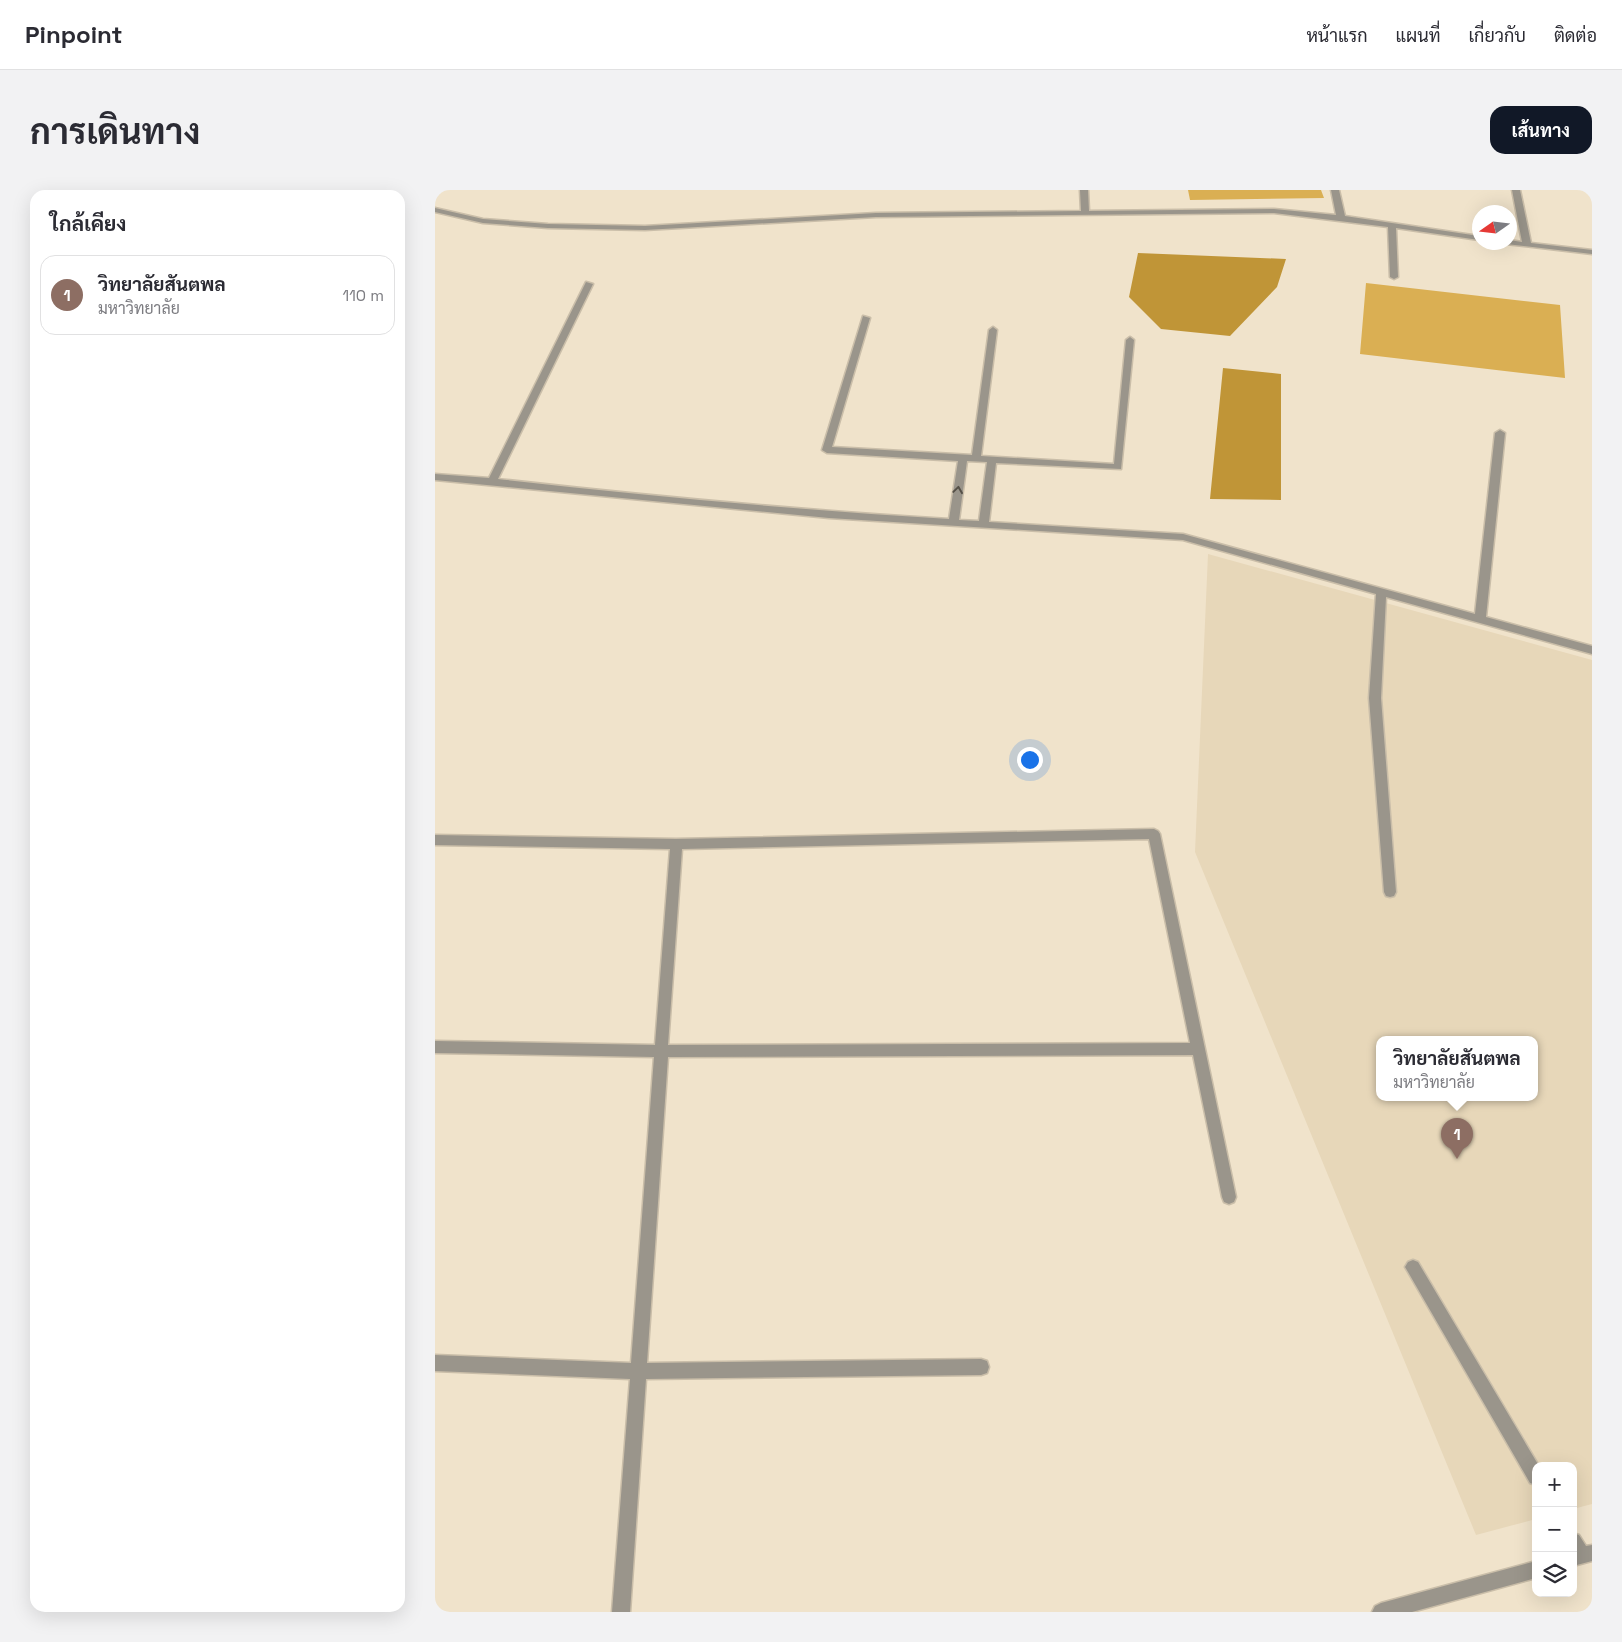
<!DOCTYPE html>
<html lang="th">
<head>
<meta charset="utf-8">
<style>
  :root { --surface:#fff; --page:#f2f2f3; --text:#2b2b33; --muted:#7c7c81; --line:#e1e1e2; --accent:#111827 }
  body { margin:0; font-family:"Space Grotesk",Sarabun,sans-serif; background:var(--page); color:var(--text) }
  .controls { position:absolute; right:15px; bottom:15px; display:grid; overflow:hidden; border-radius:10px; box-shadow:0 5px 20px #0002 }
  .controls button { width:45px; height:45px; display:grid; place-items:center; padding:0; border:0; border-bottom:1px solid var(--line); background:var(--surface); color:var(--text); font:25px sans-serif }
  .compass { position:absolute; left:1037px; top:15px; width:45px; height:45px; border-radius:50%; background:var(--surface); box-shadow:0 5px 20px #0002; rotate:256deg }
  .you { position:absolute; left:594px; top:569px; width:18px; height:18px; margin:-12px; border:4px solid #fff; border-radius:50%; background:#1a73e8; box-shadow:0 0 0 8px #1a73e833 }
  .badge { display:grid; place-items:center; width:32px; height:32px; border-radius:50%; background:var(--accent); color:#fff; font-size:16px; font-weight:700 }
  .pin { position:absolute; translate:-50% -41px; filter:drop-shadow(0 1px 2px #0008) }
  .pin::after { content:''; position:absolute; top:26px; width:18px; height:15px; background:inherit; clip-path:polygon(0 0,100% 0,50% 100%) }
  .popup { position:absolute; left:941px; top:846px; width:162px; height:65px; box-sizing:border-box; display:grid; place-content:center; border-radius:10px; background:var(--surface); filter:drop-shadow(0 1px 4px #0005); font-size:16px; white-space:nowrap; color:var(--muted) }
  .popup b { font-size:19px; color:var(--text) }
  .popup::after { content:''; position:absolute; left:50%; top:100%; margin-left:-10px; border:10px solid transparent; border-top-color:var(--surface) }
  .list { margin:0; padding:0; list-style:none }
  h2 { display:flex; justify-content:space-between; align-items:center; height:65px; margin:0; padding:0 20px; font-size:21px }
  h2 small { font-size:16px; font-weight:400; color:var(--muted) }
  .list li { display:grid; grid-template-columns:32px 1fr auto; gap:15px; align-items:center; box-sizing:border-box; height:80px; margin:0 10px 10px; padding:0 10px; border:1px solid var(--line); border-radius:15px }
  .list b { display:block; font-size:19px; white-space:nowrap }
  .list p { margin:0; font-size:16px; white-space:nowrap; color:var(--muted) }
  .list em { font-size:16px; font-style:normal; color:var(--muted) }
  .icon { flex:none; width:28px; height:28px; fill:none; stroke:currentColor; stroke-width:2; stroke-linecap:round; stroke-linejoin:round }
  .map { position:relative; flex:none; width:1157px; height:1422px; overflow:hidden; border-radius:15px }
  header { display:flex; align-items:center; gap:30px; box-sizing:border-box; height:70px; padding:0 25px; background:var(--surface); border-bottom:1px solid var(--line) }
  header strong { font-size:24px }
  nav { display:flex; gap:28px; margin-inline-start:auto; font-size:18px }
  .intro { display:flex; align-items:center; justify-content:space-between; box-sizing:border-box; height:120px; padding:0 30px }
  h1 { margin:0; font-size:35px }
  .button { padding:12px 22px; border-radius:15px; background:var(--accent); color:#fff; font-size:18px; font-weight:700 }
  main { display:flex; gap:30px; padding:0 30px }
  aside { flex:1; background:var(--surface); border-radius:15px; box-shadow:0 5px 20px #0002 }
  .map>svg:first-child { display:block }
  .built { fill:#e7d7b9; fill-rule:evenodd }
  .water { fill:#c09537 }
  .building { fill:#daaf53 }
  .lines { fill:none; stroke-linecap:round; stroke-linejoin:round }
  .minor-casing { stroke:#cabea9; stroke-width:3 }
  .minor { fill:#9a958b; fill-rule:evenodd }
  .oneway { stroke:#555047 }
</style>
</head>
<body>
<header>
<strong>Pinpoint</strong>
<nav><a>หน้าแรก</a><a>แผนที่</a><a>เกี่ยวกับ</a><a>ติดต่อ</a></nav>
</header>
<div class="intro"><h1>การเดินทาง</h1><a class="button">เส้นทาง</a></div>
<main>
<aside>
<h2>ใกล้เคียง<small></small></h2>
<ul class="list">
<li><span class="badge" style="background:#8d6e63">1</span><div><b>วิทยาลัยสันตพล</b><p>มหาวิทยาลัย</p></div><em>110 m</em></li>
</ul>
</aside>
<div class="map">
<svg width="1157" height="1422" viewBox="0 0 1157 1422">
  <rect width="100%" height="100%" fill="#f0e3cb"/>
  <path class="built" d="M 773,364 L 1157,470 L 1157,1314 L 1138,1319 L 1138,1276 L 1101,1276 L 1101,1329 L 1041,1345 L 760,662 ZM 944,850 L 1100,850 L 1100,908 L 944,908 Z"/>
  <path class="water" d="M 703,63 L 851,69 L 842,97 L 795,146 L 726,139 L 694,107 Z
    M 788,178 L 846,184 L 846,310 L 775,309 Z"/>
  <path class="building" d="M 753,0 L 886,0 L 889,8 L 755,10 Z
    M 931,93 L 1125,115 L 1130,188 L 925,164 Z"/>
  <g class="lines">
    <defs>
      <path id="minor" d="M 645,0 L 653,0 L 654,21 L 839,19 L 901,25 L 896,0 L 904,0 L 910,26 L 1044,46 L 1044,50 L 961,38 L 963,87 L 959,89 L 955,87 L 953,37 L 839,23 L 441,27 L 210,40 L 113,38 L 48,33 L 0,22 L 0,18 L 48,29 L 113,34 L 210,36 L 441,23 L 646,21 Z
        M 1077,0 L 1085,0 L 1096,53 L 1157,60 L 1157,64 L 1071,54 L 1074,52 L 1074,50 L 1087,52 Z
        M 151,92 L 158,94 L 63,289 C 213,306 363,320 514,329 L 523,271 L 392,263 L 387,260 L 428,126 L 435,128 L 397,257 L 537,265 L 554,140 L 558,137 L 562,140 L 546,266 L 679,274 L 691,150 L 695,147 L 699,150 L 686,279 L 561,273 L 554,332 L 748,344 L 1040,424 L 1060,243 L 1065,240 L 1070,243 L 1051,427 L 1157,456 L 1157,464 L 951,407 L 946,508 L 961,702 L 959,706 L 955,707 L 951,706 L 949,702 L 934,508 L 941,404 L 748,350 L 394,328 L 0,290 L 0,284 L 54,288 ZM 532,271 L 552,272 L 544,331 L 524,330 Z
        M 719,639 L 723,641 L 725,644 L 801,1007 L 799,1012 L 794,1014 L 789,1012 L 787,1007 L 758,865 L 233,867 L 212,1173 L 546,1169 L 552,1171 L 554,1177 L 552,1183 L 546,1185 L 211,1189 L 195,1422 L 177,1422 L 195,1189 L 0,1181 L 0,1165 L 196,1173 L 219,867 L 0,863 L 0,851 L 220,855 L 235,659 L 0,655 L 0,645 L 241,649 ZM 714,649 L 755,853 L 233,855 L 247,659 Z
        M 978,1070 L 983,1072 L 1104,1276 L 1101,1276 L 1101,1295 L 1095,1293 L 973,1082 L 970,1077 L 973,1072 Z
        M 1138,1343 L 1144,1345 L 1151,1356 L 1157,1355 L 1157,1371 L 1138,1376 Z
        M 1101,1371 L 1101,1388 L 977,1422 L 937,1422 L 940,1416 L 946,1413 Z"/>
    </defs>
    <use href="#minor" class="minor-casing"/>
    <use href="#minor" class="minor"/>
  </g>
  <defs><path id="oneway-chevron" d="M-2-3.5L2.5 0L-2 3.5" fill="none" stroke-width="1.6" stroke-linecap="round" stroke-linejoin="round" transform="scale(1.25)"/></defs>
  <use class="oneway" href="#oneway-chevron" transform="translate(523 300) rotate(-82)"/>
</svg>
<div class="controls">
<button>+</button>
<button>−</button>
<button><svg class="icon" aria-label="layers" viewBox="0 0 24 24"><path d="M12 4l9 5-9 5-9-5zM3 14l9 5 9-5"/></svg></button>
</div>
<svg class="compass" viewBox="-18 -18 36 36"><path d="M0-13l5 13h-10z" fill="#e53935"/><path d="M0 13l5-13h-10z" fill="#7c7c81"/></svg>
<div class="you"></div>
<div class="pin badge" style="left:1022px;top:969px;background:#8d6e63">1</div>
<div class="popup"><b>วิทยาลัยสันตพล</b>มหาวิทยาลัย</div>
</div>
</main>
</body>
</html>
